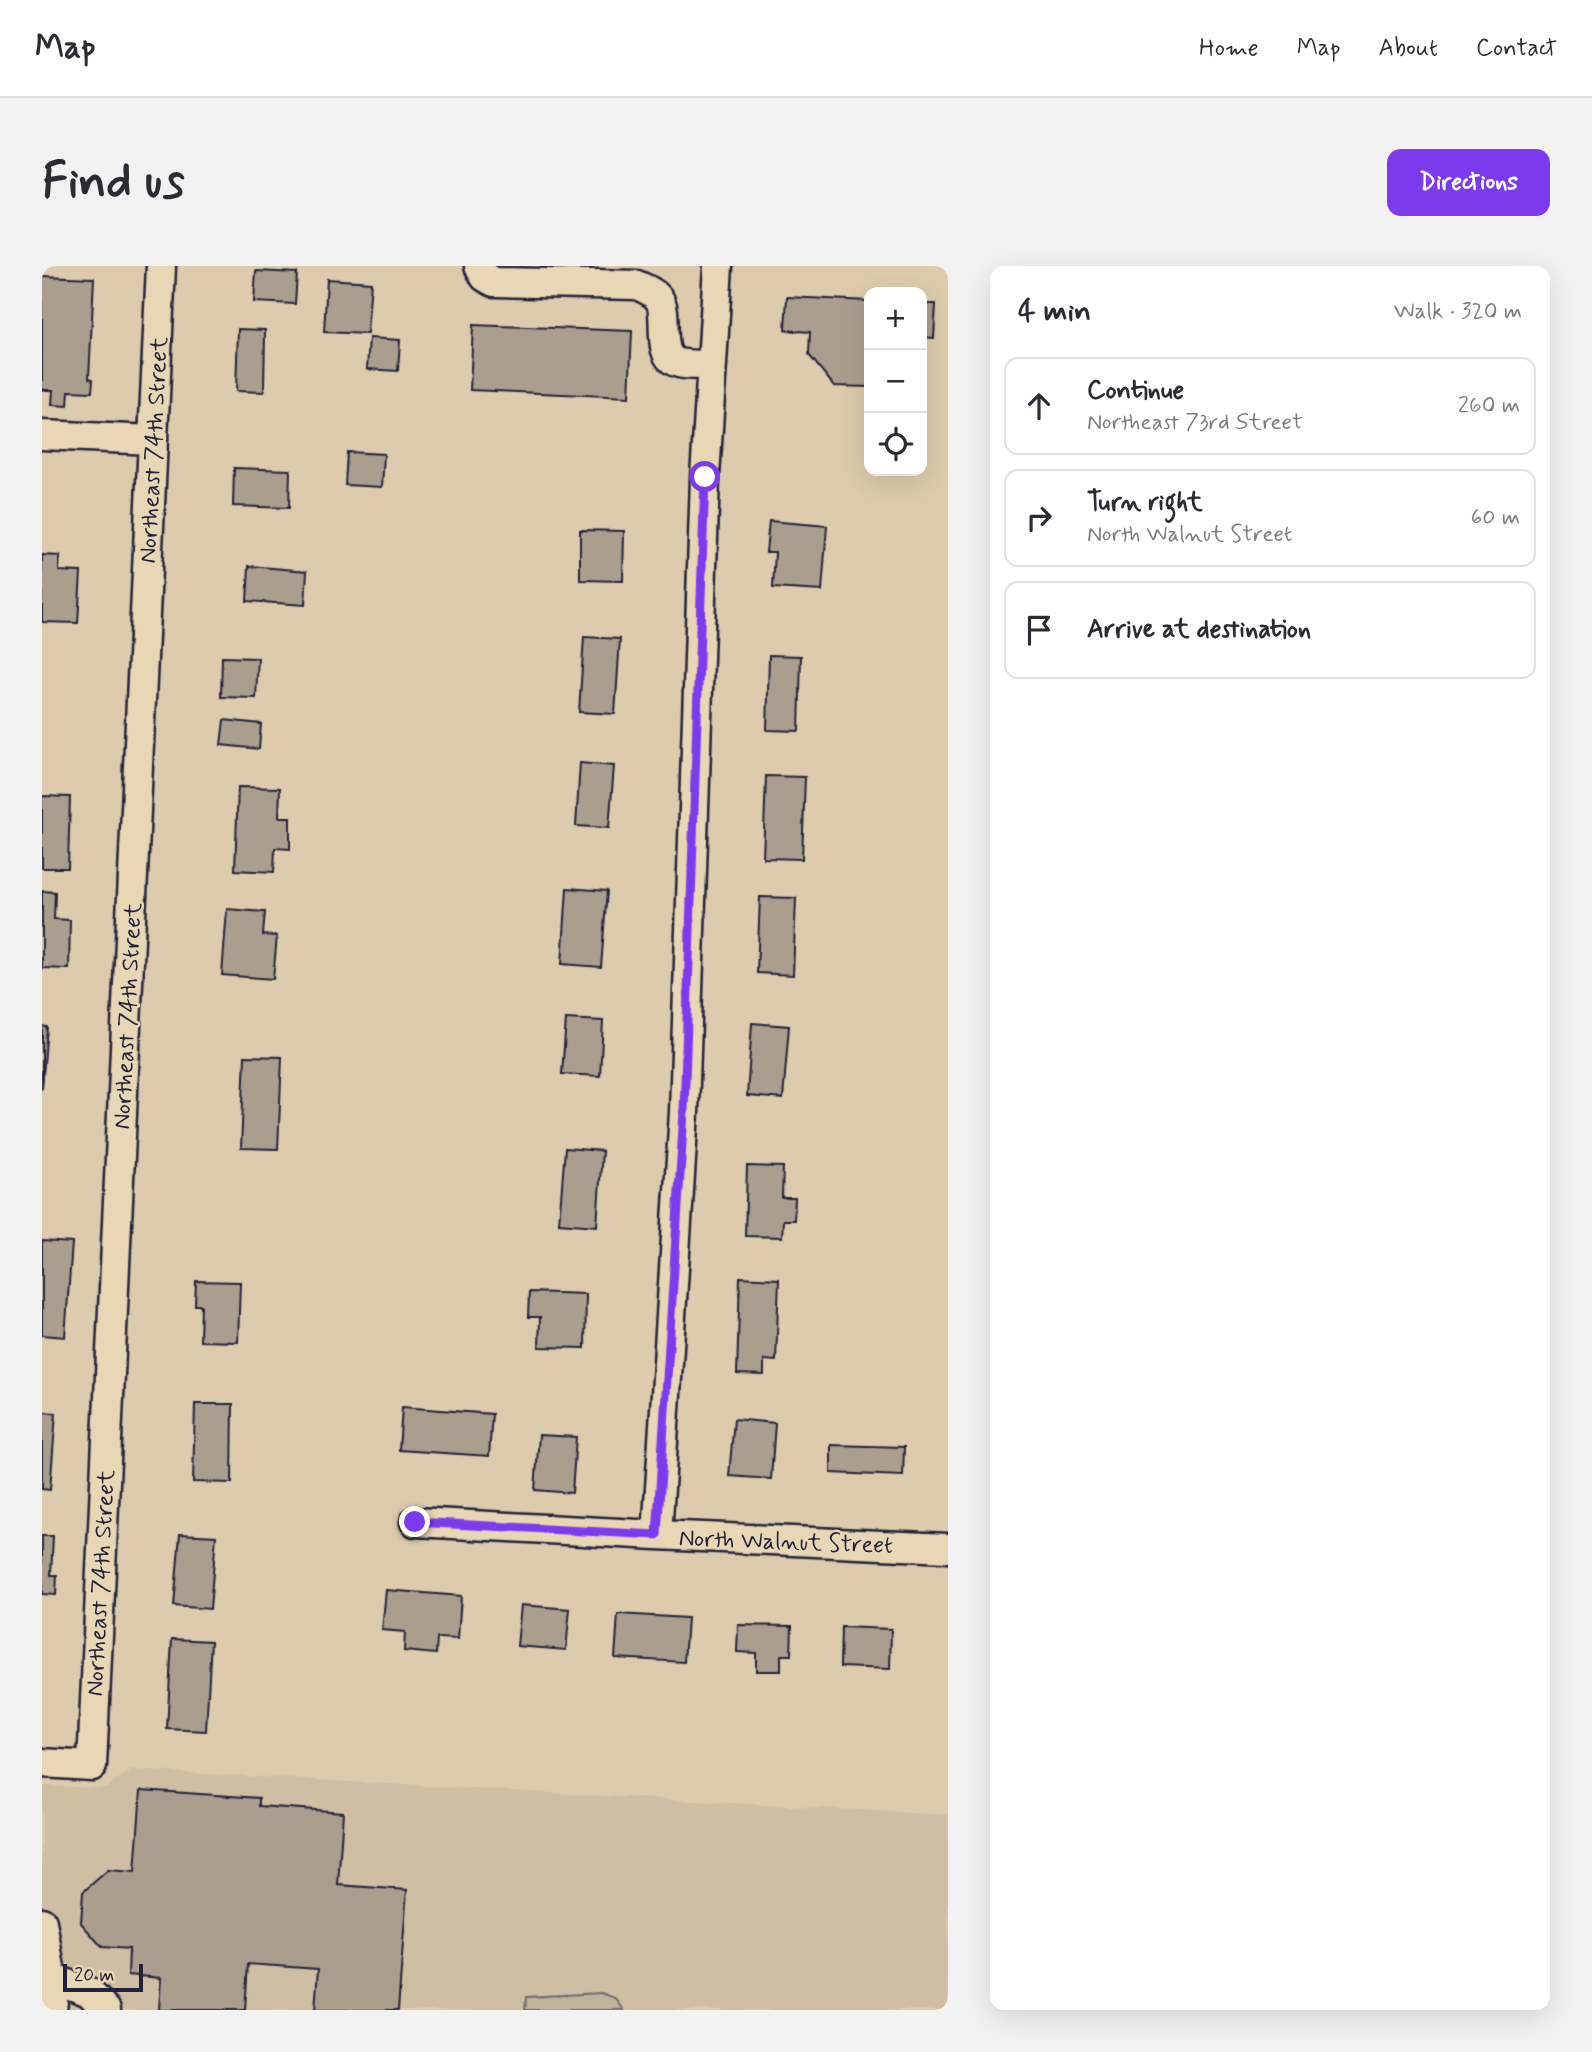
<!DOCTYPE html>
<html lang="en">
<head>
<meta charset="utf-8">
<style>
  :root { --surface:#fff; --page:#f2f2f3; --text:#2b2b33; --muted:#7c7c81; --line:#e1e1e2; --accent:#7c3aed }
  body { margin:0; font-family:Mynerve,sans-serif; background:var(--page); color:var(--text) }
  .controls { position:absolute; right:21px; top:21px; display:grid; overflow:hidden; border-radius:14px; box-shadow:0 7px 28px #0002 }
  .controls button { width:63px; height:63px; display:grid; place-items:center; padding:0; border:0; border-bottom:2px solid var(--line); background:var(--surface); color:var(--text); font:35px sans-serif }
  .scale { position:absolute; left:21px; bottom:18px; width:80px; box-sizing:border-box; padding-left:7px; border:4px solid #22223b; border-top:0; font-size:19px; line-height:24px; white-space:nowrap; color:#22223b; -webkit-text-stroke:5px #e8d7b4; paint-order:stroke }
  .stop { position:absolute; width:21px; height:21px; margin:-16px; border:5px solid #7c3aed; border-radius:50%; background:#fff }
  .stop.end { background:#7c3aed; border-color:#fff; box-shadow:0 2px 7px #0008 }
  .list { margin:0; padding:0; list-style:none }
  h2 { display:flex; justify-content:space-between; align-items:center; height:91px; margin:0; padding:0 28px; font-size:30px }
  h2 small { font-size:23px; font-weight:400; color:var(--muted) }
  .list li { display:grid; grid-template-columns:46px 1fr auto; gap:21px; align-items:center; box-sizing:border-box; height:98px; margin:0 14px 14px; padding:0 14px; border:2px solid var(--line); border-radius:14px }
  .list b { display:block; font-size:26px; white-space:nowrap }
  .list p { margin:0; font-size:23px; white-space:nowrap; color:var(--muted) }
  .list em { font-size:23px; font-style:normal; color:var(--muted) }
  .icon { flex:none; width:38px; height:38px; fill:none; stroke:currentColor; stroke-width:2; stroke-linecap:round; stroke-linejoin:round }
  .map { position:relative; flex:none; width:906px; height:1744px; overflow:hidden; border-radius:14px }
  header { display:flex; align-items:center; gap:42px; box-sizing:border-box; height:98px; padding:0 35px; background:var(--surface); border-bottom:2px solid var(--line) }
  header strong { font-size:33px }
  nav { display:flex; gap:38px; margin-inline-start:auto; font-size:24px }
  .intro { display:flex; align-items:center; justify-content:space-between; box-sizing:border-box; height:168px; padding:0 42px }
  h1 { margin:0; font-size:49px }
  .button { padding:18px 32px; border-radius:14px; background:var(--accent); color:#fff; font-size:24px; font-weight:700 }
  main { display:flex; gap:42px; padding:0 42px }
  aside { flex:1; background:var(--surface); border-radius:14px; box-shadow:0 7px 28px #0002 }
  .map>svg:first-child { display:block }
  .built { fill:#cdbea4 }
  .green { fill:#c0b39c; stroke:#716a6c; stroke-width:2 }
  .building { fill:#aa9f8f; stroke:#22223b; stroke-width:2 }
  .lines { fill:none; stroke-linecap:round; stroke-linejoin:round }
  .minor-casing { stroke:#22223b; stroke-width:33 }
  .minor { stroke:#e8d7b4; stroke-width:28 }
  .route { stroke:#7c3aed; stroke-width:9 }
  .labels { text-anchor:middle; stroke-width:5; stroke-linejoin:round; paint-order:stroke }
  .street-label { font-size:24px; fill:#22223b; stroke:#e8d7b4 }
</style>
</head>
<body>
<header>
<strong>Map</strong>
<nav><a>Home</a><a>Map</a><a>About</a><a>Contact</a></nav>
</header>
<div class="intro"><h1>Find us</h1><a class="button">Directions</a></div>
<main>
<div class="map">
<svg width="906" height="1744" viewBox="0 0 906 1744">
  <rect width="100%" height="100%" fill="#dcccad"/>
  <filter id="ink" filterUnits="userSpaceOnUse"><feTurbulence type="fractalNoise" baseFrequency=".0143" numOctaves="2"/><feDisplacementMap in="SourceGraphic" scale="14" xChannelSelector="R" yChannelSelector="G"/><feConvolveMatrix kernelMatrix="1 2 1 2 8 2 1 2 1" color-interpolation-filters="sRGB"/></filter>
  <g filter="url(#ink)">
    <path class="built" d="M 90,1504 L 906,1549 L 906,1744 L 0,1744 L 0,1520 L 64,1522 Z"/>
    <path class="green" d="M 559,1727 L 573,1732 L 582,1744 L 483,1744 L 484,1731 Z"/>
    <path class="building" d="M 214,5 L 255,7 L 253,38 L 212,36 Z
      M 0,10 L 52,12 L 47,112 L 51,113 L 50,126 L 27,125 L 26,140 L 10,139 L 11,124 L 0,124 Z
      M 285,13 L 329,16 L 325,68 L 282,66 Z
      M 745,31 L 827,35 L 827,121 L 792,120 L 767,89 L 768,66 L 743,64 Z
      M 880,38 L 894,38 L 892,72 L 880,71 Z
      M 431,59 L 590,65 L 587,131 L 428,124 Z
      M 196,63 L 223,64 L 222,126 L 194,125 Z
      M 327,72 L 358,74 L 356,105 L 325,103 Z
      M 305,186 L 342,188 L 340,221 L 303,219 Z
      M 192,202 L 248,204 L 247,242 L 191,240 Z
      M 727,255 L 785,260 L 780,325 L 731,322 L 733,286 L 724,286 Z
      M 538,264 L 582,265 L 581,315 L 538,314 Z
      M 0,289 L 18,290 L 17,305 L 39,306 L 36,357 L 0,356 Z
      M 207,300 L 265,305 L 263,339 L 205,335 Z
      M 542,371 L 578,373 L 573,448 L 537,446 Z
      M 727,389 L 759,390 L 757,465 L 725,464 Z
      M 180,391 L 216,392 L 214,432 L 179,431 Z
      M 182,454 L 219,458 L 217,483 L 179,479 Z
      M 538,497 L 572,500 L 567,562 L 534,560 Z
      M 724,510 L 763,511 L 760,593 L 721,592 Z
      M 196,521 L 238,522 L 237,551 L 248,551 L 248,583 L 233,582 L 232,606 L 193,604 Z
      M 0,530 L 28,531 L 26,602 L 0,602 Z
      M 525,622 L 565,625 L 559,701 L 520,698 Z
      M 0,625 L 13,626 L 12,653 L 28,654 L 27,703 L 0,702 Z
      M 718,631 L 754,632 L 751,709 L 715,707 Z
      M 185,643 L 223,646 L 221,669 L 235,670 L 231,713 L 180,709 Z
      M 524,753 L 561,755 L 558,810 L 520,808 Z
      M 710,757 L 747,760 L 741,833 L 705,830 Z
      M 0,760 L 5,761 L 0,823 Z
      M 203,790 L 240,791 L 236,883 L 199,882 Z
      M 523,882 L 560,885 L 555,960 L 517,957 Z
      M 705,900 L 741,901 L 740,932 L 753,932 L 752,954 L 741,954 L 740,971 L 703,970 Z
      M 0,975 L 30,977 L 23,1071 L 0,1069 Z
      M 698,1011 L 737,1013 L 734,1095 L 722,1094 L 722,1109 L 695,1108 Z
      M 154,1015 L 198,1016 L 196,1076 L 158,1075 L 159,1039 L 153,1039 Z
      M 487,1026 L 544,1028 L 543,1082 L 497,1081 L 498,1051 L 486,1051 Z
      M 153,1138 L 191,1138 L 190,1217 L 151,1216 Z
      M 360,1141 L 450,1148 L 447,1190 L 357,1184 Z
      M 0,1146 L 14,1147 L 8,1224 L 0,1223 Z
      M 692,1153 L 733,1157 L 729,1213 L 687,1210 Z
      M 497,1169 L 534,1171 L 530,1227 L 493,1224 Z
      M 789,1179 L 862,1181 L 861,1210 L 789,1207 Z
      M 138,1268 L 174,1270 L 168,1343 L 132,1340 Z
      M 0,1270 L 11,1270 L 9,1309 L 15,1309 L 14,1329 L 0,1328 Z
      M 344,1324 L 419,1330 L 416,1373 L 395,1372 L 394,1388 L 362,1385 L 363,1366 L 340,1364 Z
      M 479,1339 L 528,1343 L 524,1384 L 475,1380 Z
      M 576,1348 L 645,1352 L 642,1396 L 573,1392 Z
      M 696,1359 L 750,1360 L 749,1389 L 739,1389 L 739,1405 L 714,1405 L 714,1387 L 695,1386 Z
      M 799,1361 L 849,1363 L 848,1403 L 798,1401 Z
      M 130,1373 L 169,1375 L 164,1465 L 125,1463 Z
      M 99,1524 L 217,1532 L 217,1540 L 301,1546 L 296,1619 L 365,1624 L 356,1744 L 273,1744 L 276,1703 L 206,1698 L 203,1744 L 117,1744 L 119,1712 L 86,1709 L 87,1683 L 60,1681 L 39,1657 L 41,1626 L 66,1604 L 93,1606 Z"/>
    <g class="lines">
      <defs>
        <path id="minor" d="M 437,0 L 443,11 L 452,16 L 595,19 C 603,23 612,26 617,33 C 628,48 612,91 637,97 C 647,100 660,98 670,99
          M 0,169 L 111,174
          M 373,1256 L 615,1269 L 906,1282
          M 615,1269 L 642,846 L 663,211 L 676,0
          M 0,1497 L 50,1500 L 119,0
          M 0,1656 L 12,1725 L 10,1744
          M 10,1712 L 47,1726 L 64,1744"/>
      </defs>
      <use href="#minor" class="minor-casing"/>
      <use href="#minor" class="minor"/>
    </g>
  </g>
  <g class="lines" filter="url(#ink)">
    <path class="route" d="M 373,1256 L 615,1269 L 642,846 L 663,211"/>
  </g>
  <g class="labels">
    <g class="street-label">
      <text transform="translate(111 184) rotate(-87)" y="8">Northeast 74th Street</text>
      <text transform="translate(85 750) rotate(-87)" y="8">Northeast 74th Street</text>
      <text transform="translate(744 1275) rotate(2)" y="8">North Walnut Street</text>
      <text transform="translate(58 1317) rotate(-87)" y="8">Northeast 74th Street</text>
    </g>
  </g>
</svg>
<div class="controls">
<button>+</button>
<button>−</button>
<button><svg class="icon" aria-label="locate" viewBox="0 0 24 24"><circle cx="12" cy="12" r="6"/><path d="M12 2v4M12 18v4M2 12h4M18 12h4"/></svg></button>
</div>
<div class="scale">20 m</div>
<div class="stop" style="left:663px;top:211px"></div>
<div class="stop end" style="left:373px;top:1256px"></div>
</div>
<aside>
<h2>4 min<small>Walk · 320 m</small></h2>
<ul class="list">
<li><svg class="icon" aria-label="ahead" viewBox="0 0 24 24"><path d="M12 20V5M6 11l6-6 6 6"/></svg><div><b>Continue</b><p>Northeast 73rd Street</p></div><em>260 m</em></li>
<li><svg class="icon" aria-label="right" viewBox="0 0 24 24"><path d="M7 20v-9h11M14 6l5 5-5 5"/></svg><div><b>Turn right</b><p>North Walnut Street</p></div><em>60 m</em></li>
<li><svg class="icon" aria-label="arrive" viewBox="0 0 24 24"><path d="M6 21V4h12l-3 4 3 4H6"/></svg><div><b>Arrive at destination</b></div></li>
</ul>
</aside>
</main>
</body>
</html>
